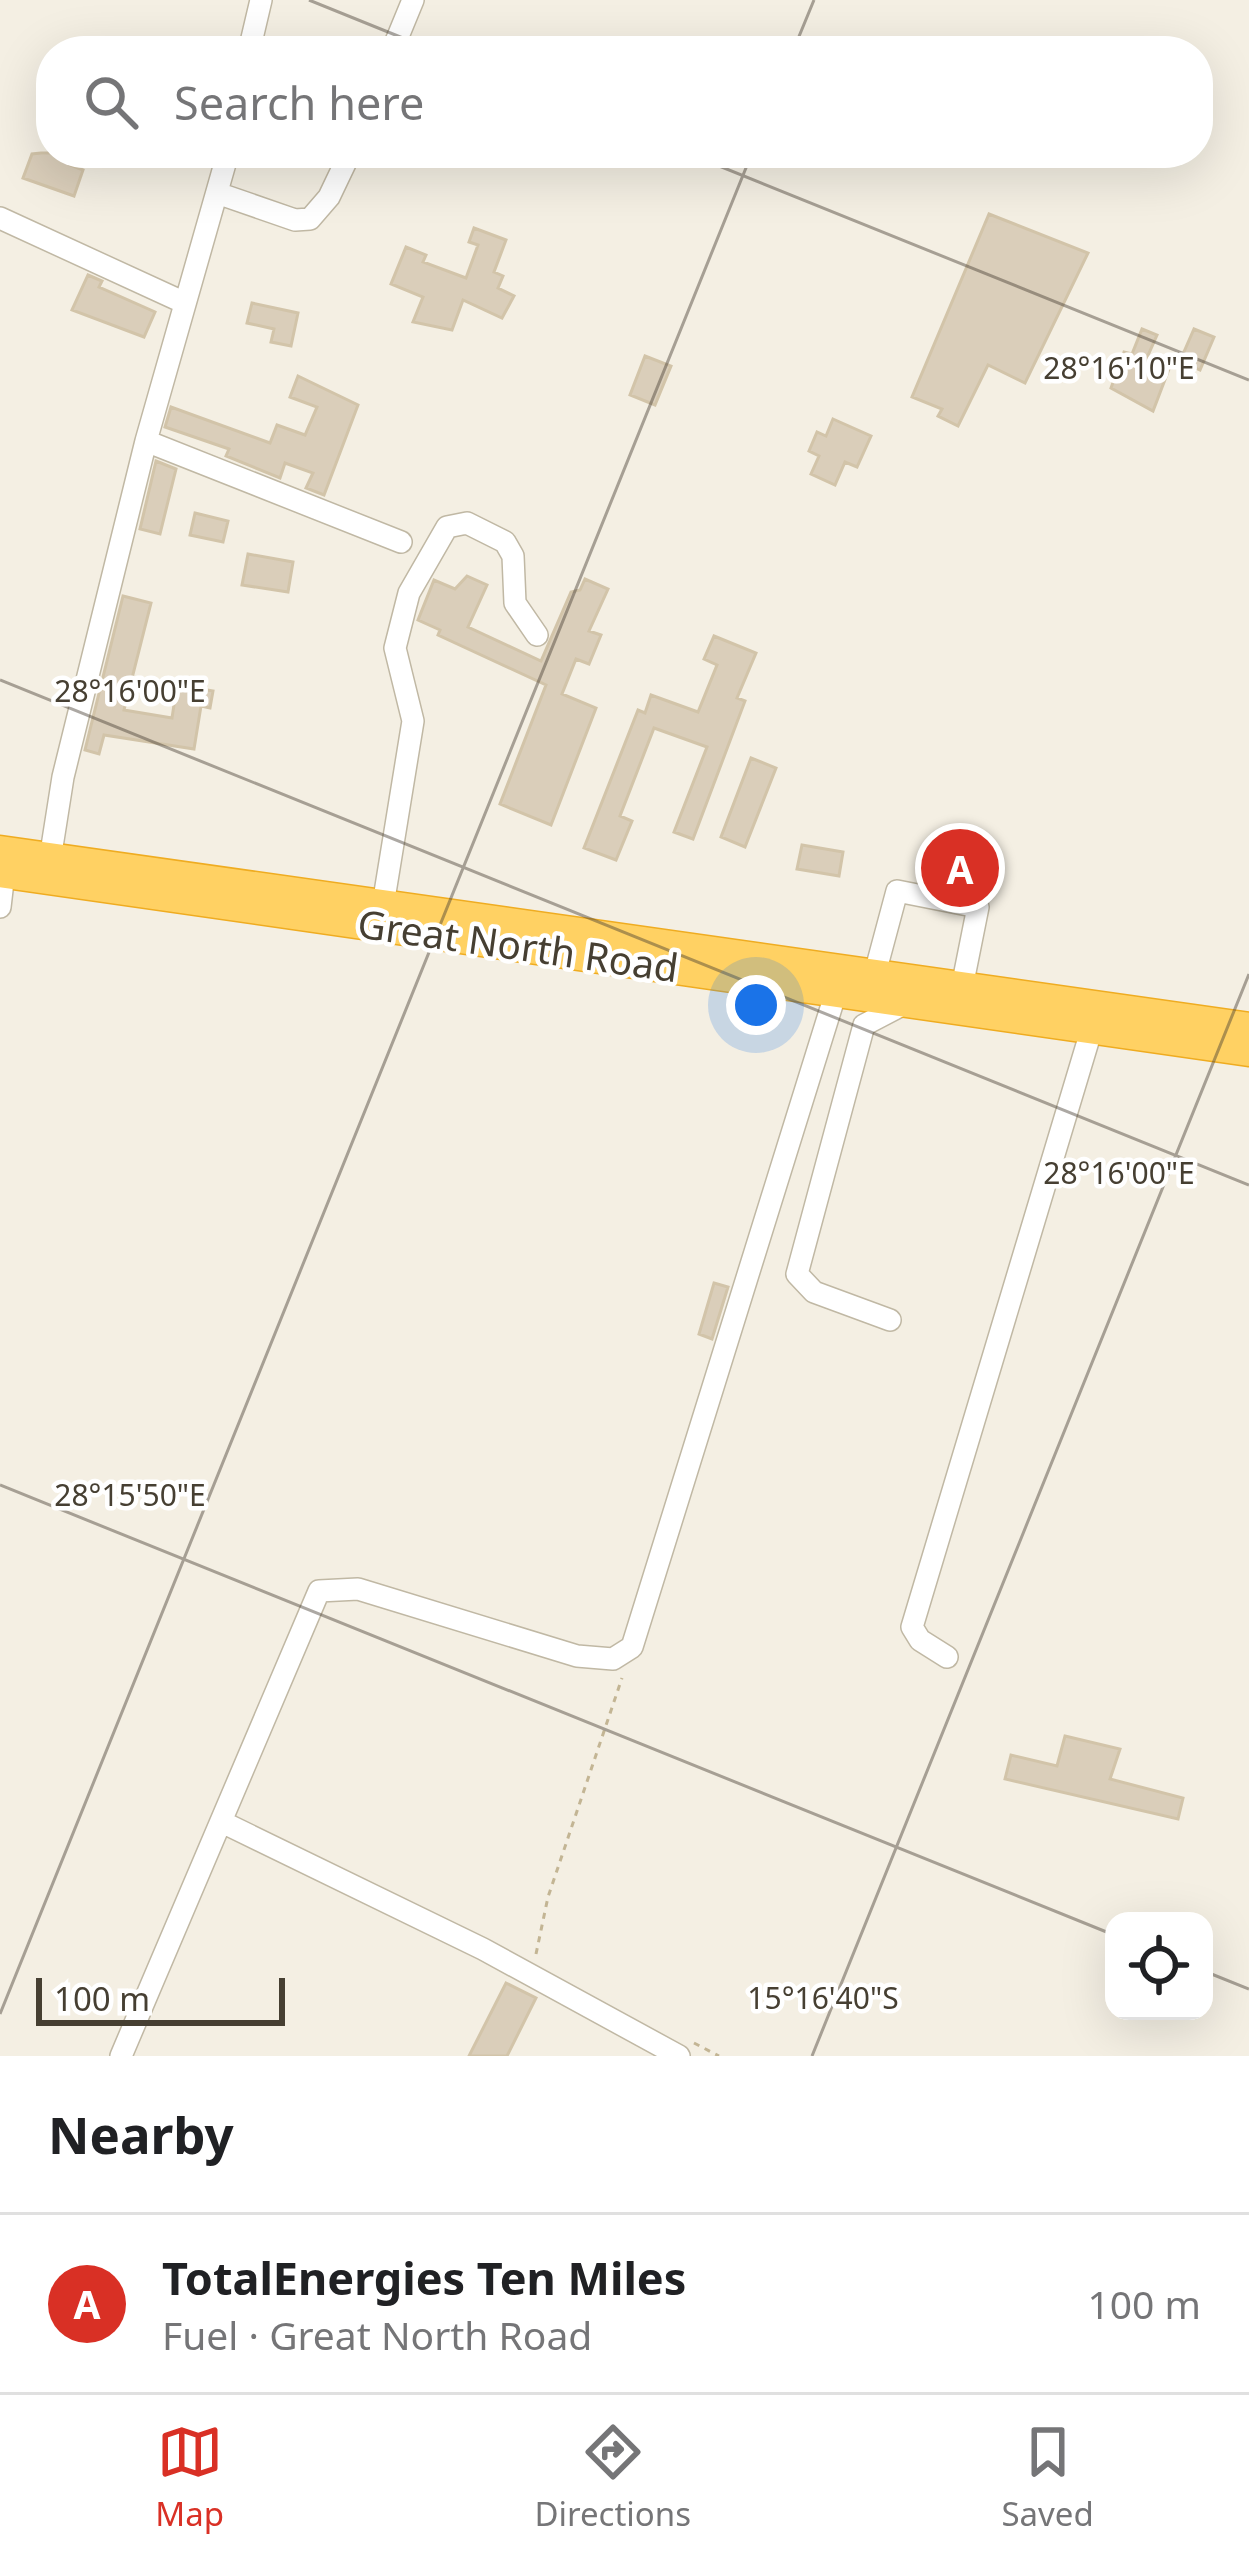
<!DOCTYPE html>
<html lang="en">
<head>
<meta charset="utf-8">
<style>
  :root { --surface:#fff; --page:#f6f6f6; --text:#202124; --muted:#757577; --line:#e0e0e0; --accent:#d93025 }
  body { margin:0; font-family:"Noto Sans",sans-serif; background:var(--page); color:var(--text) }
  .controls { position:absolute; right:36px; bottom:36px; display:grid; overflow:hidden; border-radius:24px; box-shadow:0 12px 48px #0002 }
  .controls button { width:108px; height:108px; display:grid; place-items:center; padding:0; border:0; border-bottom:3px solid var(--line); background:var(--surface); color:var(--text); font:60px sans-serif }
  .scale { position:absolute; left:36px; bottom:30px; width:249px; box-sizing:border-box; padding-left:12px; border:6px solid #463f32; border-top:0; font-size:33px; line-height:42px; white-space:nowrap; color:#463f32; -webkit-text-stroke:9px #fff; paint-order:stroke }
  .you { position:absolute; left:756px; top:1005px; width:42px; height:42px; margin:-30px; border:9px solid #fff; border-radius:50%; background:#1a73e8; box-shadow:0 0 0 18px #1a73e833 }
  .badge { display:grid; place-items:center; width:78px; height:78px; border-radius:50%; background:var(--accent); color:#fff; font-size:39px; font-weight:700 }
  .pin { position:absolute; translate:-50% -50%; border:6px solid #fff; box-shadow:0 3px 12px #0006 }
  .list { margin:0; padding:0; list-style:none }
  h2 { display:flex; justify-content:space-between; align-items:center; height:156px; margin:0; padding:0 48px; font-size:51px }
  h2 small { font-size:39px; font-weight:400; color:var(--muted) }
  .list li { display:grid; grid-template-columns:78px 1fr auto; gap:36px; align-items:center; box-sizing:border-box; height:180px; padding:0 48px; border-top:3px solid var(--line) }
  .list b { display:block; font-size:45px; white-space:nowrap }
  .list p { margin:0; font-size:39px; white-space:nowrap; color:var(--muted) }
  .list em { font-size:39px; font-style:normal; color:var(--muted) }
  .icon { flex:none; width:66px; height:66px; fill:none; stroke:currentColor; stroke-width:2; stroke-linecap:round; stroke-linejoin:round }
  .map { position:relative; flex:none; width:1249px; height:2056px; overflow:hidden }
  .search { position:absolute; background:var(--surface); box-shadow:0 12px 48px #0002; left:36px; right:36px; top:36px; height:132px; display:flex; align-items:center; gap:30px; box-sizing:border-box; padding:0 42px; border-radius:48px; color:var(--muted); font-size:45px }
  .sheet { height:336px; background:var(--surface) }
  nav { display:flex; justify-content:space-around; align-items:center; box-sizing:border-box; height:168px; border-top:3px solid var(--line); background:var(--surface); font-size:33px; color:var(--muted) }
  nav a { display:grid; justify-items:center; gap:6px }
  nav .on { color:var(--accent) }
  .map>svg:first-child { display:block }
  .building { fill:#daceba; stroke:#d2c4a9; stroke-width:3 }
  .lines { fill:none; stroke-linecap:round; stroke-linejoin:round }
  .minor-casing { stroke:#c0b8a4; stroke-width:24 }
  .highway-casing { stroke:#efac21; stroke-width:33 }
  .path { stroke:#c3b594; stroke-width:3; stroke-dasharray:6 6; stroke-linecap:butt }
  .minor { stroke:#fff; stroke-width:21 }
  .highway { stroke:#ffd163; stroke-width:30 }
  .ticks { fill:none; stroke:#463f32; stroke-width:3; stroke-opacity:0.45 }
  .labels { text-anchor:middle; stroke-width:9; stroke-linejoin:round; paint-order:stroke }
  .street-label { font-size:39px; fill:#463f32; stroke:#fff }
  .ticks-label { font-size:30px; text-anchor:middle; fill:#463f32; stroke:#fff; stroke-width:9; stroke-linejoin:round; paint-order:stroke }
</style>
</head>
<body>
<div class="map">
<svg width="1249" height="2056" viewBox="0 0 1249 2056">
  <rect width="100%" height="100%" fill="#f4efe3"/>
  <path class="building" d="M 41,153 L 75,153 L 70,165 L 83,170 L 74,196 L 23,178 L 32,154 Z
    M 989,214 L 1088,253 L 1025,383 L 988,365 L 958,426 L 938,416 L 942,409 L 912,397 Z
    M 474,228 L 506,240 L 494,272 L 503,276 L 498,288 L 514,296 L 502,318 L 463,300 L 452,330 L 413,322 L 423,297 L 391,284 L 406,247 L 426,255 L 423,262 L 466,278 L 478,245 L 469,242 Z
    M 88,275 L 102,281 L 99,287 L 155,312 L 144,337 L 72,310 Z
    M 252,303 L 298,313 L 291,346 L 271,342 L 274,329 L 247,323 Z
    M 1142,329 L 1157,335 L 1146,360 L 1169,369 L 1153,411 L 1111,388 L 1124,352 L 1132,354 Z
    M 1194,329 L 1214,337 L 1200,370 L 1180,361 Z
    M 645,356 L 671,366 L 655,405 L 630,395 Z
    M 298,376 L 358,405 L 324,495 L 306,488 L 313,473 L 285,463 L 280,478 L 226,456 L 229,449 L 165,427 L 171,407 L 270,443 L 277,425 L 305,435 L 317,407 L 290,397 Z
    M 833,419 L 871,436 L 857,467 L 845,462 L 835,485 L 811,474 L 819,456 L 809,451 L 817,432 L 826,436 Z
    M 156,461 L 176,469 L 160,534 L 140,529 Z
    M 195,513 L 228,521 L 223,542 L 190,535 Z
    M 248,554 L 293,562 L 288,592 L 242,585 Z
    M 467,576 L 487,585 L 468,627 L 541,661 L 571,592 L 580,590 L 585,579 L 608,589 L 589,631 L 601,635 L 589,664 L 576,659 L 562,694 L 596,708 L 551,825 L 500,804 L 546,685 L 438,635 L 440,630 L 418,620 L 434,580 L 455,589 Z
    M 123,596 L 151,603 L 124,710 L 172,718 L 177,685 L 213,691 L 210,708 L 201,706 L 194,749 L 104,735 L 99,754 L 85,750 Z
    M 714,636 L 756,653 L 737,698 L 745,701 L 693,839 L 674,832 L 707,747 L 654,728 L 620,816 L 632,821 L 616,860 L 584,848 L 638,710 L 645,713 L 651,695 L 698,712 L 717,665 L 704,659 Z
    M 751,758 L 776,768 L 745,847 L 721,837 Z
    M 802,845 L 843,852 L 839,876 L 797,869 Z
    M 714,1283 L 728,1287 L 712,1339 L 699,1334 Z
    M 1065,1736 L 1120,1749 L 1110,1779 L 1183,1798 L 1178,1819 L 1005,1779 L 1011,1755 L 1057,1766 Z
    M 506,1983 L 536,1998 L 507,2056 L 469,2056 Z"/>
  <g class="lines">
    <defs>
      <path id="minor" d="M 249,51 L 261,0
        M 392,51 L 413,0
        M 220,194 L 295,220 L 310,219 L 329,197 L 350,153
        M 0,218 L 185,303
        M 146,441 L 401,542
        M 48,872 L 63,777 L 146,441 L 228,153
        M 383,905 L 413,721 L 395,648 L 409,593 L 447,527 L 467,523 L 505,542 L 513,556 L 515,603 L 537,635
        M 0,907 L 5,864
        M 871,988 L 897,891 L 978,907 L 960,997
        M 890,1320 L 814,1292 L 797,1274 L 864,1025 L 904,1004
        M 947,1657 L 920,1640 L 912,1627 L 1092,1028
        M 222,1822 L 483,1949 L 679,2056
        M 121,2056 L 319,1591 L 358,1589 L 577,1656 L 613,1659 L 632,1647 L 836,992"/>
      <path id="highway" d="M 0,851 L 1249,1028
        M 0,872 L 1249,1051"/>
    </defs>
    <use href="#minor" class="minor-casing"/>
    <use href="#highway" class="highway-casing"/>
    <path class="path" d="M 536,1954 L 548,1897 L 622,1678
      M 694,2043 L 719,2056"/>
    <use href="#minor" class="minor"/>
    <use href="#highway" class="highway"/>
  </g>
  <path class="ticks" d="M 309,0 L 435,51M 793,51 L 814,0M 687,153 L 1249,380M 0,680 L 1249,1185M 0,1485 L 1114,1935M 1204,1971 L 1249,1989M 0,2014 L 752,153M 812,2056 L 1249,974"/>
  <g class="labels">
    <g class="street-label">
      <text transform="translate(518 946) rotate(8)" y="14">Great North Road</text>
    </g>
  </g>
  <g class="ticks-label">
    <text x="1119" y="379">28°16'10"E</text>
    <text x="130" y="702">28°16'00"E</text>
    <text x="1119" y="1184">28°16'00"E</text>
    <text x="130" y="1506">28°15'50"E</text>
    <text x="823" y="2009">15°16'40"S</text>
  </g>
</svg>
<div class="controls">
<button><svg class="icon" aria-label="locate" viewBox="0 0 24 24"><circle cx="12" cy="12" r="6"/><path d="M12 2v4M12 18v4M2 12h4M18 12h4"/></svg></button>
</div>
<div class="scale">100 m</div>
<div class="you"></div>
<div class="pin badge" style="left:960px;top:868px">A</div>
<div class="search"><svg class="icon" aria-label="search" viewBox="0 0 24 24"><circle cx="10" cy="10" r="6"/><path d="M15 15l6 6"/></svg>Search here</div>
</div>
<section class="sheet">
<h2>Nearby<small></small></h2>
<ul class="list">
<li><span class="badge">A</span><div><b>TotalEnergies Ten Miles</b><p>Fuel · Great North Road</p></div><em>100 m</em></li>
</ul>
</section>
<nav>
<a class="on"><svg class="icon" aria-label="map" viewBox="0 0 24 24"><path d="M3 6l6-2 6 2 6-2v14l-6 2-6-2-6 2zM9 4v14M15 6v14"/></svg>Map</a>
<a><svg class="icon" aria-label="directions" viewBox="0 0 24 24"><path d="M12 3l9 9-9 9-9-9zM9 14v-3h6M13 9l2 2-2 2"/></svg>Directions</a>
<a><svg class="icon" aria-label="saved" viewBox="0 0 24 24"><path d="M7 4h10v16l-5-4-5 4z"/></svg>Saved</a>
</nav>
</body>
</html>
